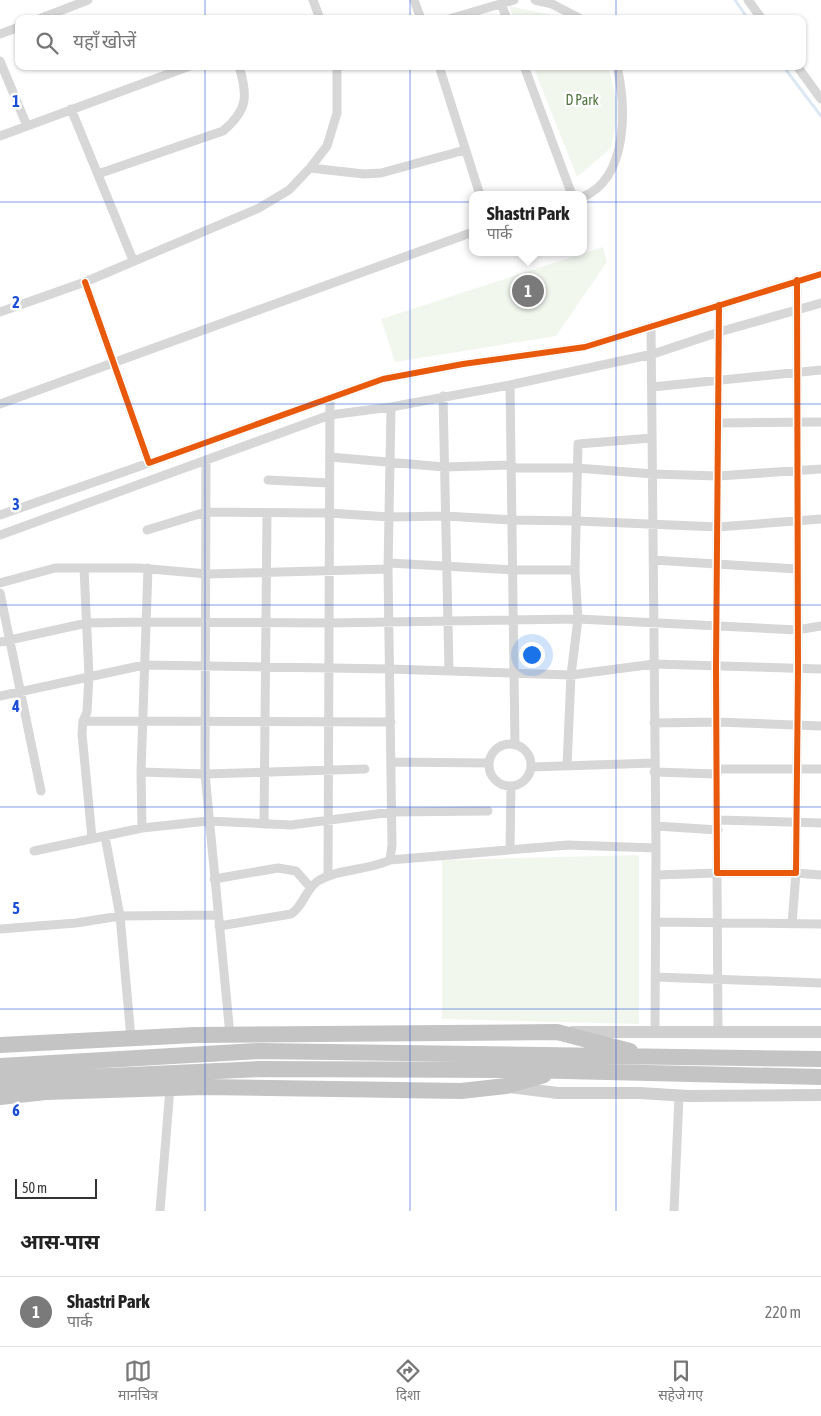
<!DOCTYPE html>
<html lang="hi">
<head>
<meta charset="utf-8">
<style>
  :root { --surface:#fff; --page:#f6f6f6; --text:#222; --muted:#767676; --line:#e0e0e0; --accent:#7a7a7a }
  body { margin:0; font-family:"Asap Condensed","Noto Sans Devanagari",sans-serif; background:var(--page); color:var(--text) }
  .scale { position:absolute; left:15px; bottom:12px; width:82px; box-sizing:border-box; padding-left:5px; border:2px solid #333; border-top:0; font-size:14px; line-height:18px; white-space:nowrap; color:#333; -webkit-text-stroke:4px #fff; paint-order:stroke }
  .you { position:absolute; left:531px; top:654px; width:18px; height:18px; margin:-12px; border:4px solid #fff; border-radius:50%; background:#1a73e8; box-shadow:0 0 0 8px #1a73e833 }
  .badge { display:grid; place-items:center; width:32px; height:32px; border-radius:50%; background:var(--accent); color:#fff; font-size:16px; font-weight:700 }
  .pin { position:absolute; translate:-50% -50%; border:2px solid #fff; box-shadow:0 1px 5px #0006 }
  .popup { position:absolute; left:469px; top:191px; width:118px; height:65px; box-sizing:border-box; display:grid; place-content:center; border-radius:10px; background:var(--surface); filter:drop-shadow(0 1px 4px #0005); font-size:16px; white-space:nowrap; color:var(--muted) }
  .popup b { font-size:19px; color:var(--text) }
  .popup::after { content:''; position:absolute; left:50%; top:100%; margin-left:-10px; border:10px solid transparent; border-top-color:var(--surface) }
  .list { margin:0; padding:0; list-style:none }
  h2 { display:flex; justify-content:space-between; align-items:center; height:65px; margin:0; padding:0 20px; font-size:21px }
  h2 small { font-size:16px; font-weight:400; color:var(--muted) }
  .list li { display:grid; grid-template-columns:32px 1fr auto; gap:15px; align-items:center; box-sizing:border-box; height:70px; padding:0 20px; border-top:1px solid var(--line) }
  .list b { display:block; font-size:19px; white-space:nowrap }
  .list p { margin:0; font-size:16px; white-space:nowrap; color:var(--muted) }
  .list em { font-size:16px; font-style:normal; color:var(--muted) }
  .icon { flex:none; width:28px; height:28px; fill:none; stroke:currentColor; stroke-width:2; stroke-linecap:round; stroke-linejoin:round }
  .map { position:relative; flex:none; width:821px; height:1211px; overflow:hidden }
  .search { position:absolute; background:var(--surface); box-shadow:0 1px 4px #0004; left:15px; right:15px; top:15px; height:55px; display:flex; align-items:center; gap:12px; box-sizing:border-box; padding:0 18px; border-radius:10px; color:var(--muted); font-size:19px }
  .sheet { height:135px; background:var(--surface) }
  nav { display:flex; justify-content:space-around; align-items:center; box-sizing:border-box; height:70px; border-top:1px solid var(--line); background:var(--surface); font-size:14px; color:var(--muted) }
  nav a { display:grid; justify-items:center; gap:2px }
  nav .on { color:var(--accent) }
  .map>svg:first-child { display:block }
  .park { fill:#f2f7ee }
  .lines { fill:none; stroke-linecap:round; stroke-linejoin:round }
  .stream { stroke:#dce8f4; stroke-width:3 }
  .street { stroke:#d7d7d7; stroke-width:9 }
  .secondary { stroke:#d0d0d0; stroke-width:12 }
  .highway { stroke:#c4c4c4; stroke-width:16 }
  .cycleway-casing { stroke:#fff; stroke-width:9 }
  .cycleway { stroke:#e8590c; stroke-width:6 }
  .grid { fill:none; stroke:#1d4ed8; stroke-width:1; stroke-opacity:0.55 }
  .labels { text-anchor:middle; stroke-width:5; stroke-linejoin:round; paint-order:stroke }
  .park-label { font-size:14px; fill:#4f733c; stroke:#fff }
  .grid-label { font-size:16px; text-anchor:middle; font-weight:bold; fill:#1d4ed8; stroke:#fff; stroke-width:5; stroke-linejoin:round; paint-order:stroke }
</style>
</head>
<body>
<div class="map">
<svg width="821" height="1211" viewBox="0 0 821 1211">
  <rect width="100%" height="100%" fill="#fff"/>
  <path class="park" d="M 509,6 L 570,19 L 571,19 L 514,19 Z
    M 533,66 L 608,66 L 619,110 L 611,148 L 577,177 Z
    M 603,247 L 607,262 L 556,336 L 395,362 L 381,319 Z
    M 639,855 L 639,1024 L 442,1019 L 442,860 Z"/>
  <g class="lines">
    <path class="stream" d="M 735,0 L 748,19
      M 783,66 L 821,116"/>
    <path class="street" d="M 313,0 L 320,19
      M 414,0 L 421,19
      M 535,0 L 552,4 L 581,19
      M 748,0 L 762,19
      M 501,3 L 507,19
      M 39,19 L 88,0
      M 449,19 L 514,0
      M 0,34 L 19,27
      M 0,61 L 27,126
      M 439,66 L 480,195
      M 524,66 L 572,195
      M 797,66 L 821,99
      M 71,109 L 133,260
      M 0,136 L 190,66
      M 310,168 L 364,174 L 381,173 L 465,150
      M 98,174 L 223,131 C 248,110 248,96 239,66
      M 583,197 C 629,177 626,107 617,66
      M 85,282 L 149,463 L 383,379 L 463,364 L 585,347 L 821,274
      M 719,305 L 716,667 L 717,873 L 796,873 L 798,669 L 797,280
      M 0,312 L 85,282 L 259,208 L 289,190 L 310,168 L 327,146 L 337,113 L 337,66
      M 651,326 L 656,848 L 655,1031
      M 510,385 L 515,745
      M 652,387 L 821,370
      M 443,396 L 449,671
      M 0,404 L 473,232
      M 718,423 L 821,422
      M 330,457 L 444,467 L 511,465 L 516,468 L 577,468 L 653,474 L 718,476 L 821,469
      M 206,460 L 205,774 L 230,1035
      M 268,480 L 329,483
      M 0,515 L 149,463
      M 147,530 L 206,512 L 329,513 L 389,517 L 445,516 L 512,520 L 578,521 L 718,527 L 821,519
      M 0,535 L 330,415 L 391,407 L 510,385 L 653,354 L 719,332 L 821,303
      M 653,560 L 797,569
      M 389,563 L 513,570 L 575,570
      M 84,568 L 89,676 L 87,712 L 83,721 L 82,734 L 92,838
      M 0,583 L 55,568 L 139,568 L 207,574 L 388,569
      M 0,593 L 41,791
      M 0,642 L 87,623 L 146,622 L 329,623 L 578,619 L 797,630 L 821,626
      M 0,696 L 144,665 L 390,669 L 571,675 L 654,664 L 821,669
      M 83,721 L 391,722
      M 654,723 L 717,722 L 821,726
      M489 765a21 21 0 1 1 42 0a21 21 0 1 1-42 0Z
      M 391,762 L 489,763
      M 567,766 L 571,675 L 578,619 L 575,570 L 578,444 L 652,438
      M 531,767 L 654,763
      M 718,769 L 821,769
      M 141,772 L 205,774 L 365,769
      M 654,772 L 717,774
      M 718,820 L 821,823
      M 264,824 L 267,514
      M 656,826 L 718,830
      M 142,828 L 141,772 L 148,568
      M 106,842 L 120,916 L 131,1038
      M 510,849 L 511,786
      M 34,851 L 142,828 L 208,821 L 291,825 L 392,812 L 488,811
      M 390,860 L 568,845 L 656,848
      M 656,875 L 717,873 L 718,1031
      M 328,876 L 330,398
      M 214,879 L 278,868 L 296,871 L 310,887 L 312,886
      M 656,922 L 821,924
      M 792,924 L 796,873 L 821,875
      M 219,926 L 291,914 C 304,906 305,889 318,881 C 340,868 367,871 390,860 L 392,845 L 388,569 L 391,407
      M 0,929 L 76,923 L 120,916 L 218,915
      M 656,977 L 821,983
      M 160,1211 L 170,1088
      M 674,1211 L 679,1096"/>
    <path class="secondary" d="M 572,1032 L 821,1032
      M 509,1087 L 558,1093 L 640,1093 L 688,1096 L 821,1095"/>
    <path class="highway" d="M 0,1045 L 195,1035 L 557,1032 L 630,1051
      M 0,1066 L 258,1051 L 821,1059
      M 0,1081 L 259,1069 L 523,1070 L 821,1077
      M 0,1097 L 46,1092 L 204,1087 L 461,1091 L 506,1086 L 544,1075"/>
    <defs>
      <path id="cycleway" d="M 85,282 L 149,463 L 383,379 L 463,364 L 585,347 L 821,274
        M 719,305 L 716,667 L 717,873 L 796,873 L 798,669 L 797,280"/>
    </defs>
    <use href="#cycleway" class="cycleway-casing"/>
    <use href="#cycleway" class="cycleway"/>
  </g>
  <path class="grid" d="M 205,0 L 205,19M 410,0 L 410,19M 616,0 L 616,19M 205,66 L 205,1211M 410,66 L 410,1211M 616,66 L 616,1211M 0,202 L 821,202M 0,404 L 821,404M 0,605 L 821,605M 0,807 L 821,807M 0,1009 L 821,1009"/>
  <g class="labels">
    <g class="park-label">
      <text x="582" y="105">D Park</text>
    </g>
  </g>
  <g class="grid-label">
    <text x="16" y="107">1</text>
    <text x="16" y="308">2</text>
    <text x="16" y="510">3</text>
    <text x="16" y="712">4</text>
    <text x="16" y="914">5</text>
    <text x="16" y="1116">6</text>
  </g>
</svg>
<div class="scale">50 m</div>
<div class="you"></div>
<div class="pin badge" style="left:528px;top:291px">1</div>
<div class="popup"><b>Shastri Park</b>पार्क</div>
<div class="search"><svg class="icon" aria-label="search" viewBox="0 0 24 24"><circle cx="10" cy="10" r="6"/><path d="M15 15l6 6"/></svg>यहाँ खोजें</div>
</div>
<section class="sheet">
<h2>आस-पास<small></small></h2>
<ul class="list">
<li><span class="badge">1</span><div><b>Shastri Park</b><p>पार्क</p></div><em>220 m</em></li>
</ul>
</section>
<nav>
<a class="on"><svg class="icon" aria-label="map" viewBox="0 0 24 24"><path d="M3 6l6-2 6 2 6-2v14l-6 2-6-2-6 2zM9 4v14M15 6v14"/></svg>मानचित्र</a>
<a><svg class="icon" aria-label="directions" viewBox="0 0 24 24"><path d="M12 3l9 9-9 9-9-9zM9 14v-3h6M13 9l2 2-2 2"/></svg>दिशा</a>
<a><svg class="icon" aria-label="saved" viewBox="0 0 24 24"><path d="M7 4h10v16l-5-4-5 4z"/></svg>सहेजे गए</a>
</nav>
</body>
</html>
